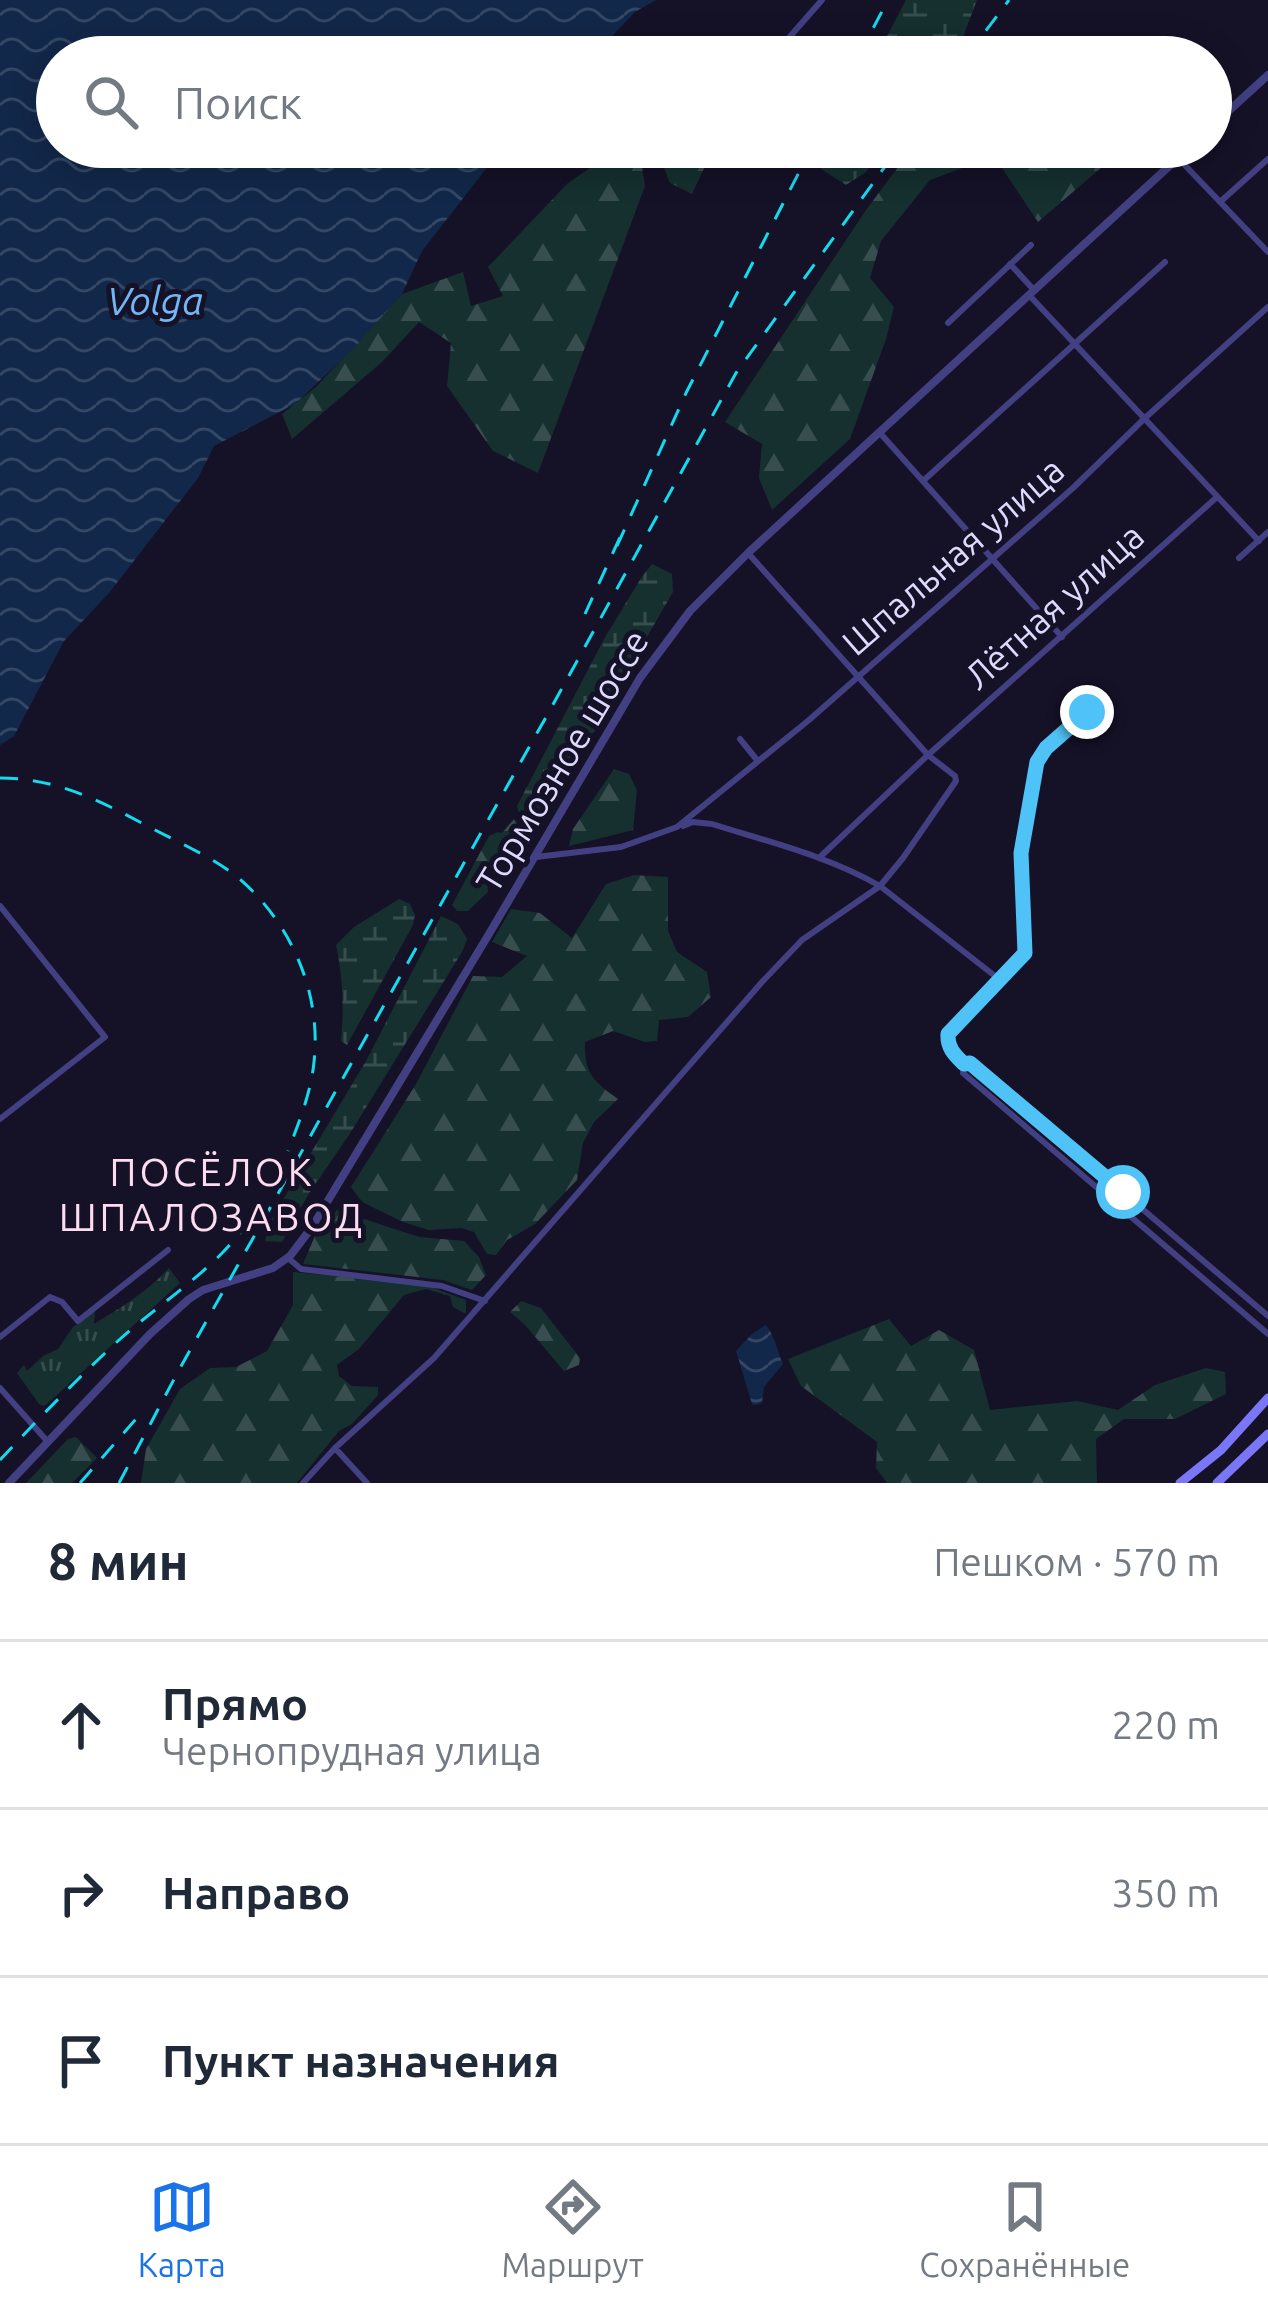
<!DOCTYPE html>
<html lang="ru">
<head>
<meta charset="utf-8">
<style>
  :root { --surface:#fff; --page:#f6f6f7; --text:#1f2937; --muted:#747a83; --line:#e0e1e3; --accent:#1a73e8 }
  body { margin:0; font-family:Ubuntu,sans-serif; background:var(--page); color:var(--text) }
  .stop { position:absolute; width:36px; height:36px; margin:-27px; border:9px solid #4fc3f7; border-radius:50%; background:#fff }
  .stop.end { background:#4fc3f7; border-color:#fff; box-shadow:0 3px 12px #0008 }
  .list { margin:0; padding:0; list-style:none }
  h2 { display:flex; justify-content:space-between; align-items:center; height:156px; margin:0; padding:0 48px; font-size:51px }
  h2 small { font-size:39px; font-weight:400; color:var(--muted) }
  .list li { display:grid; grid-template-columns:78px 1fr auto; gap:36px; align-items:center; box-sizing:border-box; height:168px; padding:0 48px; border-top:3px solid var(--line) }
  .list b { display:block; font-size:45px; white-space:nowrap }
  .list p { margin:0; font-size:39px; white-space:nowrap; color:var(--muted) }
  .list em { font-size:39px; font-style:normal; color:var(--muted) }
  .icon { flex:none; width:66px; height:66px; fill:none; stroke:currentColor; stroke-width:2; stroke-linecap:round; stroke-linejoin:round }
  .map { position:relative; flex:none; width:1268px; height:1483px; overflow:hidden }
  .search { position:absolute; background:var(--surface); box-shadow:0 6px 30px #0003; left:36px; right:36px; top:36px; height:132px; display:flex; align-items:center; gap:30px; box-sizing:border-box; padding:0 42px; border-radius:66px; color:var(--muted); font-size:45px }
  .sheet { height:660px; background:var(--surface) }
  nav { display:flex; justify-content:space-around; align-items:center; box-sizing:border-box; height:168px; border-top:3px solid var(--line); background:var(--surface); font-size:33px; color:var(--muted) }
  nav a { display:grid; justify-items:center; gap:6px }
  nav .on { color:var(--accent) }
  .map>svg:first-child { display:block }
  .grass { fill:url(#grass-tufts) }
  .forest { fill:url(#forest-firs) }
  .wetland { fill:url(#wetland-marsh) }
  .water { fill:url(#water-waves) }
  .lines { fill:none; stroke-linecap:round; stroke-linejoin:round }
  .minor { stroke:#424082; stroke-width:6 }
  .tertiary { stroke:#424082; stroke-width:8 }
  .secondary { stroke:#7977f6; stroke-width:9 }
  .rail { stroke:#13dbef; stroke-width:3; stroke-dasharray:18 15; stroke-linecap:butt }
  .route { stroke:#4fc3f7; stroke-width:15 }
  .labels { text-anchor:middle; stroke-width:10; stroke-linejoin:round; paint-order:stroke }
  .street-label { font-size:36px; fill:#dddafd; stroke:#151127 }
  .water-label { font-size:39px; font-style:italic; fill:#6fb8f5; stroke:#151127 }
  .neighbourhood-label { font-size:39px; letter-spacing:3px; fill:#fddbf1; stroke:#151127 }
</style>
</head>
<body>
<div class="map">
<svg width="1268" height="1483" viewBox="0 0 1268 1483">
  <defs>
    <pattern id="grass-tufts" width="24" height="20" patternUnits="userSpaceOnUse" patternTransform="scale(3)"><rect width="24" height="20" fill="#15302f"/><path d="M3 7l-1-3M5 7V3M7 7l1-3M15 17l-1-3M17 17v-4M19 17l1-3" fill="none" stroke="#374d4e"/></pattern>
    <pattern id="forest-firs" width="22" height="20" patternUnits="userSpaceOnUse" patternTransform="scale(3)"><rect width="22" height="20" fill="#15302f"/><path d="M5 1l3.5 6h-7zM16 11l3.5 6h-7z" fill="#374d4e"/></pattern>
    <pattern id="wetland-marsh" width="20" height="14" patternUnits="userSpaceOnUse" patternTransform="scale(3)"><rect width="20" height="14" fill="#15302f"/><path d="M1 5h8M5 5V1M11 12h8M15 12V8" fill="none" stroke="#374d4e"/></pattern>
    <pattern id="water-waves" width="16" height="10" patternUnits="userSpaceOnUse" patternTransform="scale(3)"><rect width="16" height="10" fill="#12284a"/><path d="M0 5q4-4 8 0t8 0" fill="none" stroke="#344765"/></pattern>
  </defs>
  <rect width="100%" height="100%" fill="#151127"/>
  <path class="grass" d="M 169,1268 L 180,1283 L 48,1403 L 44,1406 L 39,1404 L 17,1373 L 24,1365 L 27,1371 L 43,1356 L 58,1349 L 73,1327 L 95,1311 L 94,1324 C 122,1307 147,1292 169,1268 Z"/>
  <path class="forest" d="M 621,147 L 639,147 L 645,186 L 538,473 L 493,451 L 447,386 L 451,343 L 419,322 L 382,362 L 292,439 L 282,414 L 316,387 L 402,294 L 463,272 L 471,306 L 503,296 L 488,267 L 568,183 Z
    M 675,147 L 714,147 L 692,194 L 670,183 L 657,150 Z
    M 913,147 L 1098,147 L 1109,161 L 1038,222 L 994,156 L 930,180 L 881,241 L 870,278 L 894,307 L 886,339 L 850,439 L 772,510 L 759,478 L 762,444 L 725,422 L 866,210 Z
    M 614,769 L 629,774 L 637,790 L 633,830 L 569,846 L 573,829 Z
    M 514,819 L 517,822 L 517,832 L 509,841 L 520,857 L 515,859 L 506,854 L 498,858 L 487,880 L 488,892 L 468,911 L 457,911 L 452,905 L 489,836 L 498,832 L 502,833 Z
    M 634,875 L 668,877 L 668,931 L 677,952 L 707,972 L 711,997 L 688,1017 L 659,1020 L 657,1041 L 645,1042 L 613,1031 L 585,1042 C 584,1074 593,1081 618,1099 L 594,1122 L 583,1143 L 577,1180 L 535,1224 L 507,1240 L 496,1255 L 487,1254 L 474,1232 L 462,1228 L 429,1230 L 403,1222 L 362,1202 L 351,1187 L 416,1084 L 473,976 L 502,977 L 527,956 L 492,942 L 511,909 L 540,913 L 572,938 L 606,884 Z
    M 337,1210 L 419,1237 L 464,1241 L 479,1257 L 486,1275 L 472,1290 L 443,1280 L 303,1264 L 317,1231 Z
    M 293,1272 L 426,1285 L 466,1300 L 466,1314 L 453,1307 L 450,1296 L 426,1289 L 404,1295 L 359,1349 L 337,1365 L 339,1376 L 352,1386 L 378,1387 L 378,1395 L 352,1424 L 339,1431 L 297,1483 L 141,1483 L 146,1449 L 180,1389 L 210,1368 L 236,1367 L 267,1351 L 293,1305 Z
    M 521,1301 L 541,1308 L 580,1358 L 579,1365 L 564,1371 L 525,1325 L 510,1312 Z
    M 889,1319 L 911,1346 L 939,1330 L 974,1350 L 990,1410 L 1077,1401 L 1118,1410 L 1155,1385 L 1206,1368 L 1225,1372 L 1226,1394 L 1175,1419 L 1124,1419 L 1096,1439 L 1097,1483 L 887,1483 L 876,1468 L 877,1442 L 801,1386 L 788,1359 Z
    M 76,1437 L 97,1458 L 72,1483 L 26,1483 L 68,1439 Z"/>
  <path class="wetland" d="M 906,0 L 977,0 L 963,37 L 949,57 L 876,57 Z
    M 825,147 L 884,147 L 866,172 L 846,185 L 821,169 Z
    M 652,564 L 672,574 L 673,592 L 648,635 L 645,647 L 606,703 L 595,731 L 561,771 L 534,830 L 529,835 L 523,828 L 517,806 L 604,639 L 641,578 Z
    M 399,899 L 410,904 L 415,915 L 413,925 L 347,1045 L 341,1041 C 344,1008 343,978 336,945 L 354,927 Z
    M 441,916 L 458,924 L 467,939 L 462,952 L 349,1135 L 308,1195 L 282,1242 L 265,1241 L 269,1223 L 366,1061 Z"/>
  <path class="water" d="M 0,0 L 656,0 L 635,12 L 592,57 L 57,57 L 57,147 L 503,147 L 422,251 L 402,294 L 355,347 L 295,404 L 214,446 L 198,478 L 109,593 L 64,641 L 14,736 L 0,745 Z
    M 766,1325 C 775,1336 777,1351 783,1364 L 764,1387 L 762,1403 L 756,1405 L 752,1404 L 736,1351 L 752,1334 Z"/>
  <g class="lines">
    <path class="minor" d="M 772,57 L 822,0
      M 1178,158 L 1268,252
      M 1220,202 L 1268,159
      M 1010,264 L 1034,290
      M 1029,295 L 1259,541
      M 948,323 L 1031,245
      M 880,433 L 1062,637
      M 923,481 L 1165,262
      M 1239,558 L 1268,532
      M 740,739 L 757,760
      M 683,826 L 693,822 L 712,824 C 769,842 828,856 880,886 L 1000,980
      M 536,857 L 621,847 L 677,827 L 809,720 L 1073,488 L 1145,418 L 1268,307
      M 819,858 L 928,755 L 1217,497
      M 0,906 L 105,1037 L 0,1119
      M 963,1063 L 953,1053 L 948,1033 L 1025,953 L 1021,853 L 1037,762 L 1046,748 L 1086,714 L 1088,694
      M 288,1258 L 301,1269 L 442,1286 L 485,1301
      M 1268,1316 L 971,1063 L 964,1064 L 963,1073 L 1268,1334
      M 0,1337 L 50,1297 L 62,1302 L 78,1321 L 168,1250
      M 0,1388 L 48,1442
      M 335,1448 L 367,1483
      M 303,1483 L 335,1448 L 434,1358 L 762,982 L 802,940 L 880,886 L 903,858 L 956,781 L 955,776 L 928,755 L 748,553"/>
    <path class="tertiary" d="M 1211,127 L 1268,75
      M 9,1483 L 150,1334 L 189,1299 L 203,1290 L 273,1268 L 290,1256 L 312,1227 L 489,934 L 640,678 L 690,611 L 748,553 L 1190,147"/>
    <path class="secondary" d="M 1180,1483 L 1221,1450 L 1268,1398
      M 1217,1483 L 1268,1434"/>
    <path class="rail" d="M 858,57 L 888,0
      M 966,57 L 1009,0
      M 617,546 L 686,393 L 812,147
      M 585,614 L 621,535
      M 0,778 C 59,778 104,803 155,830 C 182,844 211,857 235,875 C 290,920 322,992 314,1062 C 311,1093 299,1122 288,1151
      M 0,1460 C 38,1419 78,1378 119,1340 C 162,1301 218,1268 250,1219
      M 80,1483 L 143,1411
      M 119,1483 L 180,1368 L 550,710 L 736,373 L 899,147"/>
  </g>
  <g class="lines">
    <path class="route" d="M 1087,712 L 1046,748 L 1037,762 L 1021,853 L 1025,953 L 948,1034 C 947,1048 955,1055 964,1064 L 970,1063 L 1123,1192"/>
  </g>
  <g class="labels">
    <g class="street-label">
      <text transform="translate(953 556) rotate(-41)" y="13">Шпальная улица</text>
      <text transform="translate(1054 606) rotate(-42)" y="13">Лётная улица</text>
      <text transform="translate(562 761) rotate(-59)" y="13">Тормозное шоссе</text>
    </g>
    <g class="water-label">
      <text x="155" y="315">Volga</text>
    </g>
    <g class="neighbourhood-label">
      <text x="212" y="1186">ПОСЁЛОК<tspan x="212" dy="45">ШПАЛОЗАВОД</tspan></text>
    </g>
  </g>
</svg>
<div class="stop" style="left:1123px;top:1192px"></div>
<div class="stop end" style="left:1087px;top:712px"></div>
<div class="search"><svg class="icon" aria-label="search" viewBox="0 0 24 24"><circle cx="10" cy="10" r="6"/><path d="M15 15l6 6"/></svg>Поиск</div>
</div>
<section class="sheet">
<h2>8 мин<small>Пешком · 570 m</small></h2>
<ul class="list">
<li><svg class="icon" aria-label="ahead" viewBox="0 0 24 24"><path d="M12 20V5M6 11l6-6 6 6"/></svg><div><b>Прямо</b><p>Чернопрудная улица</p></div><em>220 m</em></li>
<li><svg class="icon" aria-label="right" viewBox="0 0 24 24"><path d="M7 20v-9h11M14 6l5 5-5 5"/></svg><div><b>Направо</b></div><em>350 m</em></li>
<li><svg class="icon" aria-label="arrive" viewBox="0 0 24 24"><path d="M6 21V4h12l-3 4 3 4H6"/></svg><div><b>Пункт назначения</b></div></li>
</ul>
</section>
<nav>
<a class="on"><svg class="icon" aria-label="map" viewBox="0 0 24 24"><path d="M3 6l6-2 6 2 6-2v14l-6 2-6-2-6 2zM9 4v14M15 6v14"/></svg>Карта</a>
<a><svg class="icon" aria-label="directions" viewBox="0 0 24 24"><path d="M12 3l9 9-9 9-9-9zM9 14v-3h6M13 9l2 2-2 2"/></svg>Маршрут</a>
<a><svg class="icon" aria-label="saved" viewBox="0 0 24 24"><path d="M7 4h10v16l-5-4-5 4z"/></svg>Сохранённые</a>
</nav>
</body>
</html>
